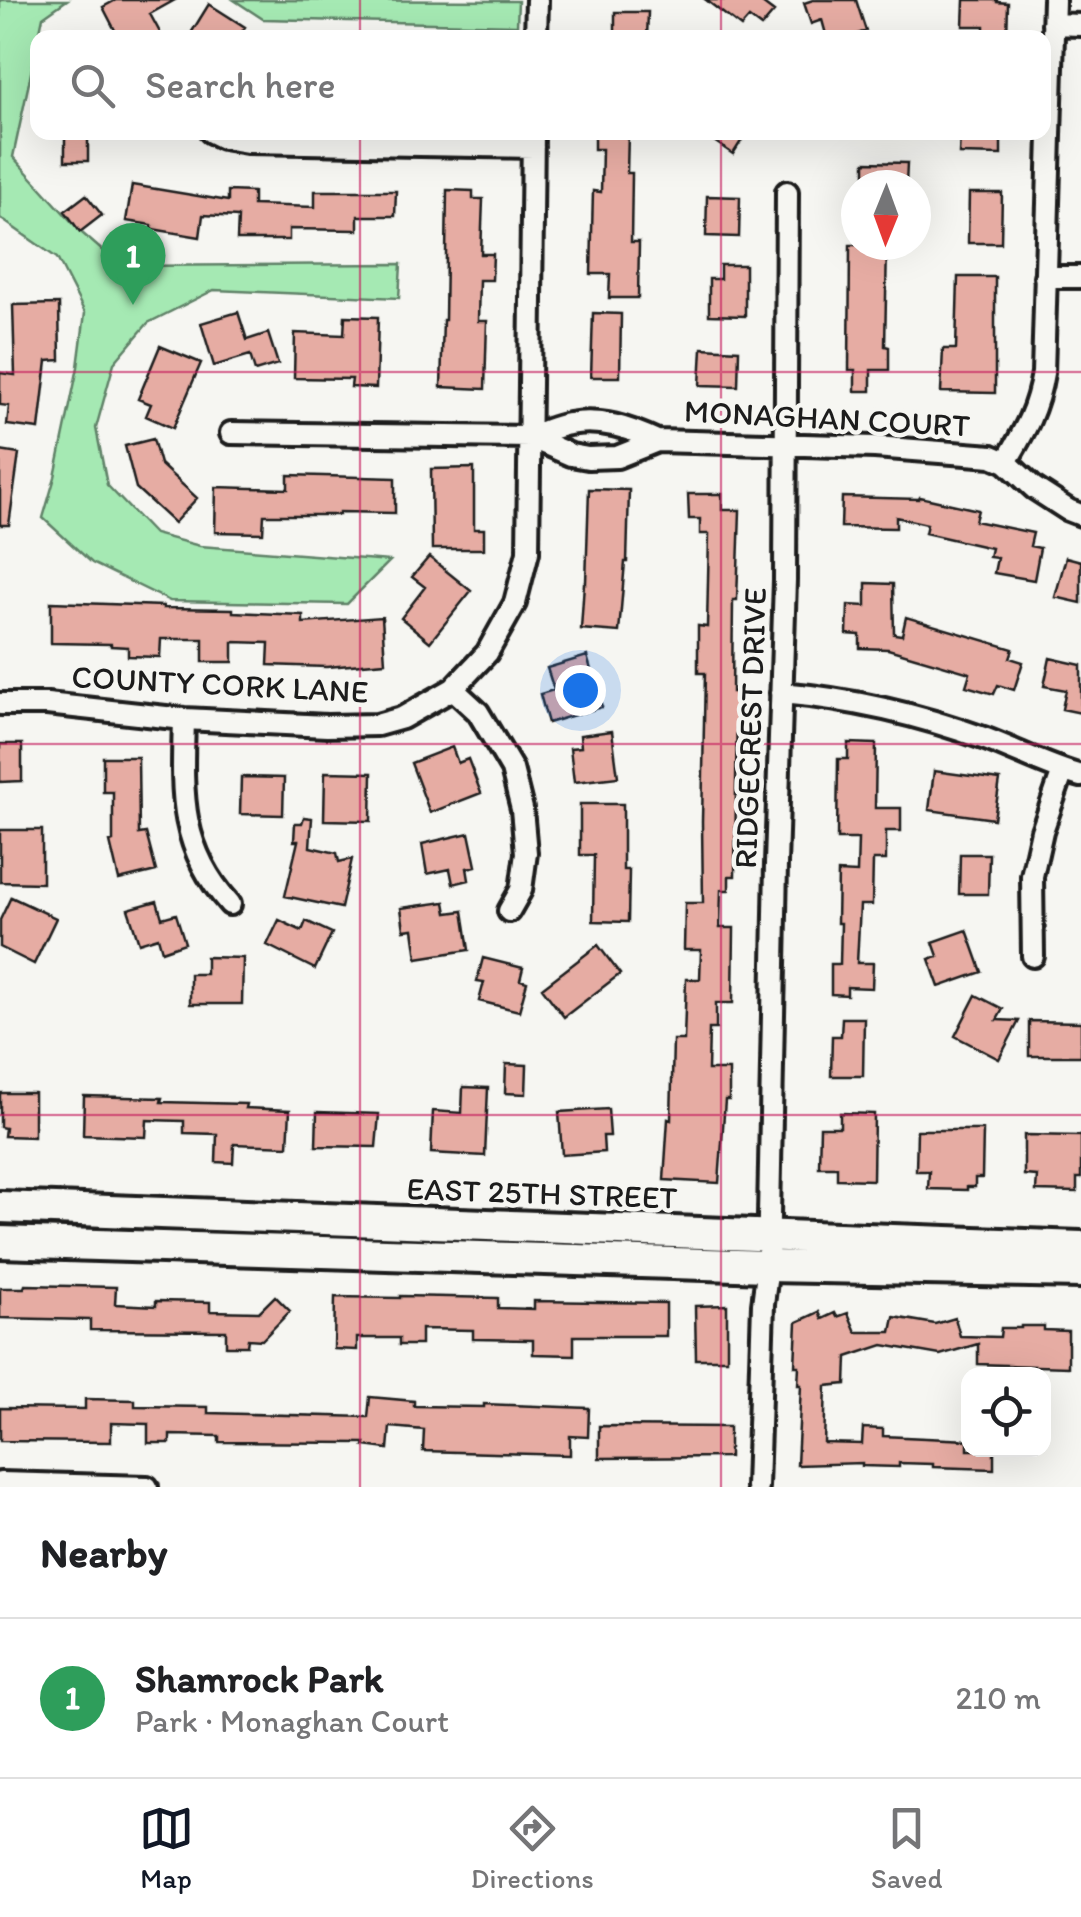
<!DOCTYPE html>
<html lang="en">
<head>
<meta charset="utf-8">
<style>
  :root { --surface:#fff; --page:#f2f2f2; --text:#202124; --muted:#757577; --line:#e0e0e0; --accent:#111827 }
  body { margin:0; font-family:Itim,sans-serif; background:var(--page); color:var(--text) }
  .controls { position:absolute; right:30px; bottom:30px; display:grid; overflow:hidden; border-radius:20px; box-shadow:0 10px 40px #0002 }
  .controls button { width:90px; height:90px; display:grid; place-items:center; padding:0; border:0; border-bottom:2px solid var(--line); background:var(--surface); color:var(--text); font:50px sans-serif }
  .compass { position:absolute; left:841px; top:170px; width:90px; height:90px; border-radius:50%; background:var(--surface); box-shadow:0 10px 40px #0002; rotate:181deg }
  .you { position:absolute; left:580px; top:690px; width:35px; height:35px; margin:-25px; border:8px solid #fff; border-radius:50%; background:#1a73e8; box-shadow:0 0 0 15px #1a73e833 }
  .badge { display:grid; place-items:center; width:65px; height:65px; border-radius:50%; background:var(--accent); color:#fff; font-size:32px; font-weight:700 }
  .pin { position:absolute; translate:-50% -82px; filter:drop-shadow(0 2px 5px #0008) }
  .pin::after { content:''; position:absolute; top:52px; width:35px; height:30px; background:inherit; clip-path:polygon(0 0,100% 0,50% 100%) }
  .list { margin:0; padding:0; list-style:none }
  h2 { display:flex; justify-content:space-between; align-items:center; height:130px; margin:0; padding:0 40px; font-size:42px }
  h2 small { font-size:32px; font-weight:400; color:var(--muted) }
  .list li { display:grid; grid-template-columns:65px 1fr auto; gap:30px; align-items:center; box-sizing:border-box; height:160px; padding:0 40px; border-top:2px solid var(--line) }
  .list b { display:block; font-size:38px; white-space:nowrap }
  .list p { margin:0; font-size:32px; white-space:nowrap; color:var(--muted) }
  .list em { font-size:32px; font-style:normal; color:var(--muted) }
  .icon { flex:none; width:55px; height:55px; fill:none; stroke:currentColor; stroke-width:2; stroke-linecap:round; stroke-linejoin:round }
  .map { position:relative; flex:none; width:1081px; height:1487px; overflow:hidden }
  .search { position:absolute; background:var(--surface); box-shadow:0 10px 40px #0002; left:30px; right:30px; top:30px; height:110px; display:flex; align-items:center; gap:25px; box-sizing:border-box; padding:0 35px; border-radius:20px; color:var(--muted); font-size:38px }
  .sheet { height:290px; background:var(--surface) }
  nav { display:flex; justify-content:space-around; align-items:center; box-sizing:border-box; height:140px; border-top:2px solid var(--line); background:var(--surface); font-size:28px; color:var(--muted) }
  nav a { display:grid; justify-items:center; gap:5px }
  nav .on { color:var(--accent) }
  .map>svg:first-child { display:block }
  .green { fill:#a5e9b3; stroke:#608268; stroke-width:2.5 }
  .building { fill:#e6aca3; stroke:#1c1c1c; stroke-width:2.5 }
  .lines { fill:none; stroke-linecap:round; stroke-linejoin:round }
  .street-casing { stroke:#1c1c1c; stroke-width:28 }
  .secondary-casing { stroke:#1c1c1c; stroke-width:38 }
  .street { stroke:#f6f6f2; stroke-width:20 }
  .secondary { stroke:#f6f6f2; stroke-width:30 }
  .grid { fill:none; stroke:#c2185b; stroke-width:2.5; stroke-opacity:0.55 }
  .labels { text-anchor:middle; stroke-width:9; stroke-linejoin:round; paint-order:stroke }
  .street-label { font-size:32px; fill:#1c1c1c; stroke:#f6f6f2 }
</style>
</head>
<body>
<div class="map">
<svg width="1081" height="1487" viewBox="0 0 1081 1487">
  <rect width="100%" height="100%" fill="#f6f6f2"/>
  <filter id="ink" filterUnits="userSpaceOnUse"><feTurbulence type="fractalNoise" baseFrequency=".01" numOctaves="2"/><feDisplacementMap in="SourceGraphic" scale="20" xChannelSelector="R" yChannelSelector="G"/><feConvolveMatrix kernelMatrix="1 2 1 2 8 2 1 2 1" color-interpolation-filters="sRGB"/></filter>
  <g filter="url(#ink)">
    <path class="green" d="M 0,0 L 67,0 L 43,17 L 13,157 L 82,233 L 120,266 L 401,264 L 399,298 L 214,290 L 148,323 L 114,363 L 96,428 L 107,485 L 154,534 L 200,546 L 390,561 L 347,604 L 170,601 L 92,563 L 43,518 L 55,477 L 78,367 L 85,313 L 57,258 L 0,218 Z
      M 234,0 L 518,1 L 517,25 L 263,19 Z"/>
    <path class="building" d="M 116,0 L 175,0 L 150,14 L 163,38 L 119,38 L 103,7 Z
      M 706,0 L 758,0 L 774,12 L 761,27 L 749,18 L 741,27 Z
      M 813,0 L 856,0 L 866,31 L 846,38 L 827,38 L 822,20 L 811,24 L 804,3 Z
      M 964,0 L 997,0 L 997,2 L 1008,3 L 1007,38 L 984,37 L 984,26 L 963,26 Z
      M 209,4 L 245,27 L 238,38 L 188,38 Z
      M 615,12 L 648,12 L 647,38 L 615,38 Z
      M 65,132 L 88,132 L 88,161 L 65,161 Z
      M 594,132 L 628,132 L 627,173 L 632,173 L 631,242 L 639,242 L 638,298 L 609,298 L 610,274 L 591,274 L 593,191 L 601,192 L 602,149 L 594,149 Z
      M 701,132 L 747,132 L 733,154 Z
      M 960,132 L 1001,132 L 1001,155 L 959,154 Z
      M 865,162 L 907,163 L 906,185 L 865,185 Z
      M 132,185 L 228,201 L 228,191 L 253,192 L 253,205 L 315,207 L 315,191 L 396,191 L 395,216 L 358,216 L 358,230 L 289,229 L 289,240 L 237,240 L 238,217 L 203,215 L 200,237 L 152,229 L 152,225 L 126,221 Z
      M 447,190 L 473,191 L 473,199 L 483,199 L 481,254 L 493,254 L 492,280 L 479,280 L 478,321 L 487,321 L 485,389 L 441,387 L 443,320 L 445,320 Z
      M 969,193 L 1002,193 L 1001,243 L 968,243 Z
      M 86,195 L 102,215 L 80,232 L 65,211 Z
      M 707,196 L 740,197 L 739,237 L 706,236 Z
      M 850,245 L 887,245 L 885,346 L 889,347 L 889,370 L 871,370 L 871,391 L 855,391 L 855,370 L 849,370 Z
      M 720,265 L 745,265 L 745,316 L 709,315 L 709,279 L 720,279 Z
      M 958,277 L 995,277 L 995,393 L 941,392 L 943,349 L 956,349 Z
      M 59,304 L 60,360 L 47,361 L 39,429 L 7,425 L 9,406 L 0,405 L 0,373 L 15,375 L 13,305 Z
      M 238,312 L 247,340 L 268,333 L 278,364 L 255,371 L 250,355 L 214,366 L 201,323 Z
      M 593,313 L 621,314 L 620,377 L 591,377 Z
      M 345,316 L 378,317 L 376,388 L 351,387 L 352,379 L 294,378 L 295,333 L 344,335 Z
      M 160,346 L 201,363 L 173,428 L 146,416 L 151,404 L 138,399 Z
      M 702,348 L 739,350 L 738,386 L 700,385 Z
      M 153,439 L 160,464 L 197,498 L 174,523 L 136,488 L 125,446 Z
      M 0,451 L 19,454 L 9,525 L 0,525 Z
      M 474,468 L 474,529 L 484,529 L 484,549 L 432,549 L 431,469 Z
      M 288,475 L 395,478 L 395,513 L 339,512 L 339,515 L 264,515 L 263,533 L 215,532 L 216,487 L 288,489 Z
      M 589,489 L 629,490 L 627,562 L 625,562 L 619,632 L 581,629 L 584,583 L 586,583 Z
      M 688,494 L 722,494 L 722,510 L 740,510 L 737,600 L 733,600 L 732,692 L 737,692 L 735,876 L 729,876 L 729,890 L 721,890 L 720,928 L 734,928 L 733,1003 L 716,1003 L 716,1029 L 709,1029 L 708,1070 L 729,1070 L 729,1100 L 725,1100 L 719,1183 L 664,1180 L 668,1119 L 671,1120 L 673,1040 L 684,1040 L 686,979 L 700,979 L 701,950 L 684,950 L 685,903 L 703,903 L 702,822 L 705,673 L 698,673 L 698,626 L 707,627 L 709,534 L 700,534 L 700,519 L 689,519 Z
      M 842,497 L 919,499 L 920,497 L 978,510 L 975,521 L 1033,533 L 1030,546 L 1040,548 L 1034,580 L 994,573 L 997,558 L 989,557 L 991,548 L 925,533 L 927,524 L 896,517 L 896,528 L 841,527 Z
      M 429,557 L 471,591 L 430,642 L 401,618 L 425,587 L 412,577 Z
      M 1066,557 L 1081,561 L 1081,603 L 1055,597 Z
      M 866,583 L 893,584 L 894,634 L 902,635 L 906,617 L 1013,649 L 1010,658 L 1023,662 L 1014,690 L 998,685 L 994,694 L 966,686 L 970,673 L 888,649 L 860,648 L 860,635 L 847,634 L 848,605 L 866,606 Z
      M 51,602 L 163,606 L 163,608 L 233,609 L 233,612 L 303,615 L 303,623 L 382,617 L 385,662 L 327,667 L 268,665 L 269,643 L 233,642 L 233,662 L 203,662 L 203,639 L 161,639 L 160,657 L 128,656 L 128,647 L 111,646 L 111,644 L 51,643 Z
      M 587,656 L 602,707 L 548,723 L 540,694 L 554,690 L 547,668 Z
      M 1050,658 L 1081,665 L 1081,713 L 1062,709 L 1066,690 L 1044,686 Z
      M 612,731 L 618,777 L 574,782 L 570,748 L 581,747 L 580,735 Z
      M 848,743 L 876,744 L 875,808 L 901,808 L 901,831 L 886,831 L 886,860 L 873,860 L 872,905 L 860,905 L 857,963 L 873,963 L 872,988 L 847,987 L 847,995 L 831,994 L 831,964 L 840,964 L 841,923 L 837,923 L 838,872 L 857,873 L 858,839 L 837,839 L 838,759 L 848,759 Z
      M 0,744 L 22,744 L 22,781 L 0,782 Z
      M 452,747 L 458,763 L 468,759 L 481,793 L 430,813 L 411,763 Z
      M 103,757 L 138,757 L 139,834 L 146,833 L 156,871 L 119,880 L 110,842 L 113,841 L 113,792 L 103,792 Z
      M 934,771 L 1000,780 L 994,819 L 929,810 Z
      M 325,772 L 372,773 L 371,821 L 324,820 Z
      M 241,777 L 284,778 L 283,815 L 240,814 Z
      M 580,804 L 623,804 L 623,870 L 629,870 L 628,922 L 593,921 L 594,855 L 580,855 Z
      M 304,817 L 312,818 L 310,847 L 337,853 L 339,862 L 352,859 L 341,908 L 285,896 L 298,841 L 294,841 L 295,823 L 302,823 Z
      M 0,830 L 42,830 L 42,883 L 0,882 Z
      M 469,833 L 476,866 L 467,868 L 469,880 L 453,884 L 450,869 L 427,874 L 422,844 Z
      M 960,854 L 989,854 L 988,894 L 959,894 Z
      M 11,897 L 56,918 L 34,964 L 0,947 L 0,920 Z
      M 157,901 L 162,918 L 176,914 L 185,943 L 162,951 L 158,937 L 139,943 L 128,909 Z
      M 445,902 L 447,913 L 463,911 L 469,950 L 417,958 L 413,929 L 404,930 L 401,908 Z
      M 279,920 L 302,931 L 306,921 L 332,933 L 315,969 L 267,945 Z
      M 967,930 L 982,972 L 939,987 L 929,959 L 938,956 L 933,942 Z
      M 598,945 L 620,974 L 564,1017 L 542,988 Z
      M 206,957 L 243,958 L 242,1004 L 190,1004 L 190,974 L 206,974 Z
      M 483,958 L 523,968 L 520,980 L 527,982 L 519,1011 L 479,1001 L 484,982 L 477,981 Z
      M 976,995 L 1003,1009 L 997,1020 L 1019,1021 L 999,1059 L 955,1036 Z
      M 842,1018 L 864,1018 L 863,1076 L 831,1076 L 832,1036 L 841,1036 Z
      M 1029,1021 L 1081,1022 L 1081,1056 L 1029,1056 Z
      M 506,1064 L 527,1065 L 526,1094 L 505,1093 Z
      M 463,1087 L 488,1088 L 485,1156 L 431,1153 L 433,1111 L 462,1113 Z
      M 0,1093 L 34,1093 L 34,1137 L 4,1136 L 5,1128 L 0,1127 Z
      M 84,1096 L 162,1098 L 161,1102 L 246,1104 L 245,1108 L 290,1110 L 288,1146 L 234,1144 L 233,1163 L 216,1162 L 217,1134 L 184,1133 L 184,1121 L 147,1120 L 146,1137 L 83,1135 Z
      M 608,1109 L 610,1136 L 603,1136 L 604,1152 L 562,1155 L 559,1112 Z
      M 317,1112 L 379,1114 L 376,1147 L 316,1146 Z
      M 840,1113 L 874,1114 L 873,1180 L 837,1179 L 837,1167 L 819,1167 L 820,1127 L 840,1127 Z
      M 917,1130 L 983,1130 L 982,1178 L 975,1178 L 975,1187 L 967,1187 L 967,1190 L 928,1189 L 929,1171 L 916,1171 Z
      M 1024,1135 L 1081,1136 L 1081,1178 L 1077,1178 L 1077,1192 L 1036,1191 L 1037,1176 L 1024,1175 Z
      M 25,1285 L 116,1287 L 115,1304 L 156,1306 L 156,1301 L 210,1302 L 210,1311 L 259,1312 L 275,1296 L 290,1311 L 262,1340 L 248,1339 L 247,1346 L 226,1346 L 226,1331 L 90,1330 L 90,1320 L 0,1318 L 0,1288 L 24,1288 Z
      M 400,1296 L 498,1298 L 498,1308 L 534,1309 L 534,1301 L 666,1303 L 666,1336 L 574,1336 L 574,1355 L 533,1354 L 533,1340 L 473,1339 L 473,1330 L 421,1329 L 421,1345 L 399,1345 L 399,1338 L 357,1338 L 357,1350 L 334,1349 L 335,1297 L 400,1298 Z
      M 727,1305 L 727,1359 L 696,1359 L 695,1306 Z
      M 819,1312 L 822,1319 L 835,1313 L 837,1317 L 848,1313 L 856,1332 L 891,1332 L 894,1317 L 935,1324 L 955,1318 L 960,1336 L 1000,1337 L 1001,1328 L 1021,1328 L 1021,1326 L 1044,1326 L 1044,1330 L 1068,1331 L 1068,1367 L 978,1364 L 978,1344 L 940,1355 L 883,1345 L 847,1357 L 846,1384 L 826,1386 L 824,1443 L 862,1444 L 863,1428 L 883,1429 L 883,1436 L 968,1440 L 968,1450 L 994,1450 L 994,1469 L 933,1467 L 933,1464 L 899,1463 L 899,1467 L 862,1466 L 862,1463 L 797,1465 L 801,1385 L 798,1385 L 799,1366 L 795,1366 L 797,1322 Z
      M 370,1397 L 414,1401 L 414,1406 L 484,1407 L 484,1404 L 589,1408 L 588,1437 L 570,1436 L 570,1455 L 423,1451 L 424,1430 L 390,1427 L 388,1449 L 364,1446 L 365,1443 L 219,1442 L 219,1436 L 170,1435 L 170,1443 L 148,1443 L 148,1424 L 111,1423 L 111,1442 L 0,1441 L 0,1408 L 85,1409 L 85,1399 L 135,1400 L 135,1406 L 208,1407 L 208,1413 L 368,1417 Z
      M 599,1426 L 729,1427 L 729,1457 L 599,1458 Z"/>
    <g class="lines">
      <defs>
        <path id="street" d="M 1053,24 L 1081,25
          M 536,38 L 537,0
          M 211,132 L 223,138 L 247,142 L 533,147
          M 1045,277 L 1081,277
          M 231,433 L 530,437 L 571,455 L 588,458 L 617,457 L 657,441 L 875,447 L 992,456 L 1006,462 L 1034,488 L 1068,510 L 1081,515
          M 530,437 C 542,432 556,426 569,424 C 601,418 629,428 657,441
          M 1006,462 C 1025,430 1037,410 1043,373 L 1054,0
          M 453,689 L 478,712 L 512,769 L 522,809 L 526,853 L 521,890 L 509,911
          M 781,693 C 852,699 920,715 986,739 C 1018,751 1048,767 1081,776
          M 0,704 L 47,704 L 184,719 L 327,726 L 377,725 L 402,718 L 453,689 L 487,653 L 515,603 L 528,552 L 533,132
          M 184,719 C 182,791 178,847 230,904
          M 1033,956 L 1032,876 L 1042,831 L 1063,771
          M 0,1483 L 147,1487
          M 757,1487 L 763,1304 L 768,1266 L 776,864 L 785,580 L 787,192"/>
        <path id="secondary" d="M 0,1207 L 1081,1247
          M 0,1242 L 768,1266 L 1081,1272"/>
      </defs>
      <use href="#street" class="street-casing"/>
      <use href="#secondary" class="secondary-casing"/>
      <use href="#street" class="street"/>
      <use href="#secondary" class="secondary"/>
    </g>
  </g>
  <path class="grid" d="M 360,0 L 360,38M 721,0 L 721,38M 360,132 L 360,1487M 721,132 L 721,1487M 0,372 L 1081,372M 0,744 L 1081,744M 0,1115 L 1081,1115"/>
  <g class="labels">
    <g class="street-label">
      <text transform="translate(827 418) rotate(3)" y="11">MONAGHAN COURT</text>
      <text transform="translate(220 684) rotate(3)" y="11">COUNTY CORK LANE</text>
      <text transform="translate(750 728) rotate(-88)" y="11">RIDGECREST DRIVE</text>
      <text transform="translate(542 1193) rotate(2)" y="11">EAST 25TH STREET</text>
    </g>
  </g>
</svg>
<div class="controls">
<button><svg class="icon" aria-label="locate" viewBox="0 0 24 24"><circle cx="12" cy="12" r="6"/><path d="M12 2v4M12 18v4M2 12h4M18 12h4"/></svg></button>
</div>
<svg class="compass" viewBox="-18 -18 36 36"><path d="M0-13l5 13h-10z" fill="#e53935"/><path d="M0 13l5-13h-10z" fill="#757577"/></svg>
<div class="you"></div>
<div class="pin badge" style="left:133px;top:305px;background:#2e9e5b">1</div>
<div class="search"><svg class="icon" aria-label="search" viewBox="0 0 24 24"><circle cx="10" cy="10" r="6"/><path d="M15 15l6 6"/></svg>Search here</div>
</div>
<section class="sheet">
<h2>Nearby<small></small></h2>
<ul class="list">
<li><span class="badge" style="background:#2e9e5b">1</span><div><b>Shamrock Park</b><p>Park · Monaghan Court</p></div><em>210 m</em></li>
</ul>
</section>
<nav>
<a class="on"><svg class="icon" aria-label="map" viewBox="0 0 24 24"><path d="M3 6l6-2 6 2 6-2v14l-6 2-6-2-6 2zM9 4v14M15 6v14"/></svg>Map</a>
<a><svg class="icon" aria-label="directions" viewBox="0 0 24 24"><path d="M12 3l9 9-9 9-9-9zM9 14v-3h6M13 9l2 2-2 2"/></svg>Directions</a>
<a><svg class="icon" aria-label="saved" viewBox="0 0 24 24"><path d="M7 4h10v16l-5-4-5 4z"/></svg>Saved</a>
</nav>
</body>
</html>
